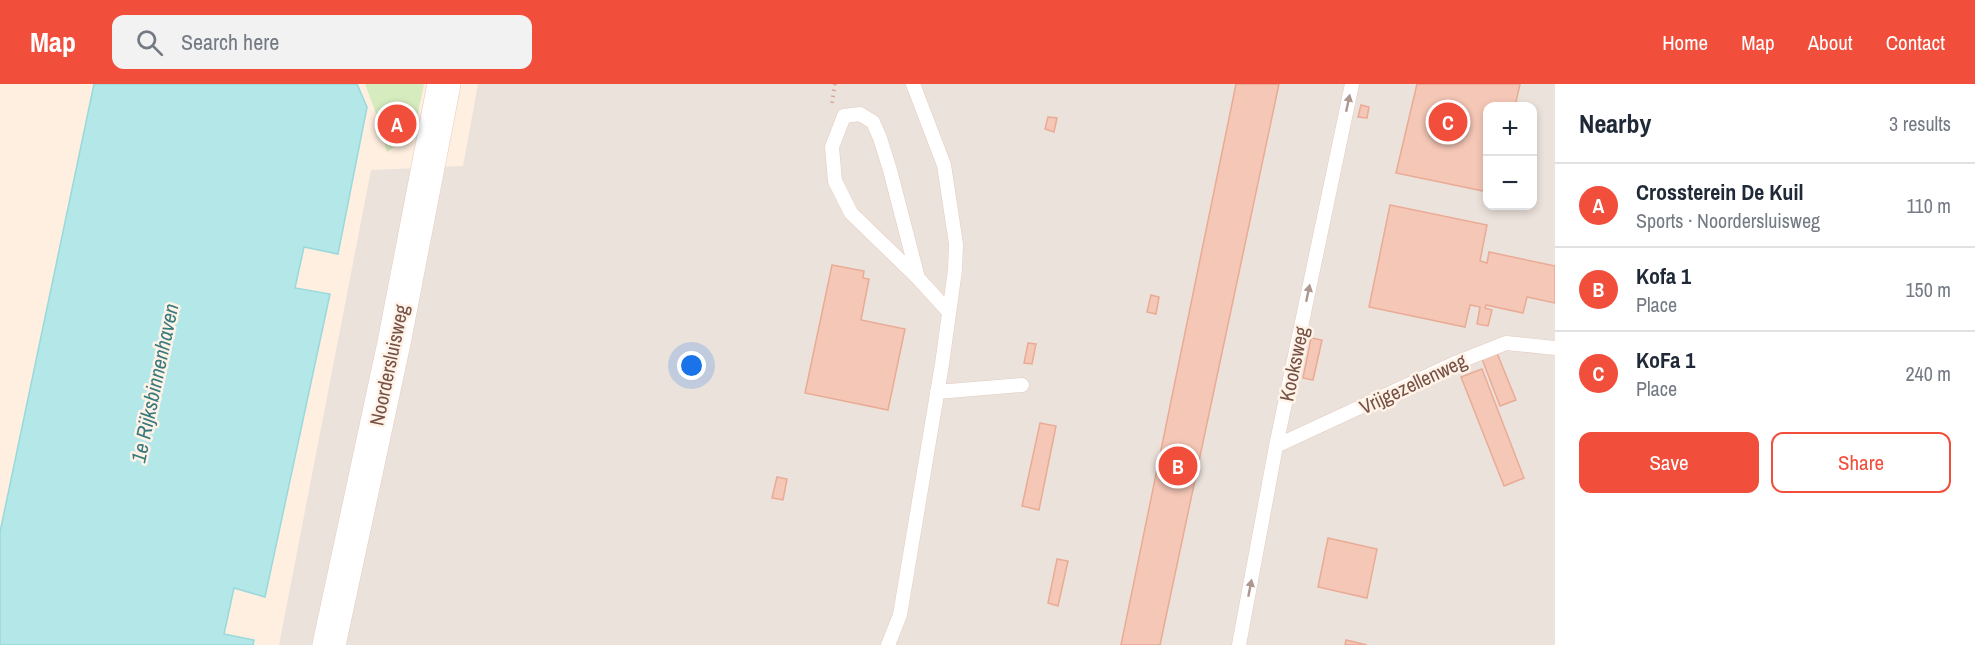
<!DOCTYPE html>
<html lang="en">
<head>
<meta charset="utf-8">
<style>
  :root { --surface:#fff; --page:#f2f2f3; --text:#1f2937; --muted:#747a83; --line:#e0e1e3; --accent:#f14e3c }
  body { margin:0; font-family:"Archivo Narrow",sans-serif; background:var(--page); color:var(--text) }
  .controls { position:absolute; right:18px; top:18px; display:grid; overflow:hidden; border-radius:12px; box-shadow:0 3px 9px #0003 }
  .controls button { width:54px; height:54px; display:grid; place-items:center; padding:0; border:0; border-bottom:2px solid var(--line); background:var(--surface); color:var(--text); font:30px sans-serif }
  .you { position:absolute; left:692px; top:282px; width:21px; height:21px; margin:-15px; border:4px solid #fff; border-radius:50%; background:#1a73e8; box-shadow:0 0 0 9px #1a73e833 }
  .badge { display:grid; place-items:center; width:39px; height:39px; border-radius:50%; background:var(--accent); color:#fff; font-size:20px; font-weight:700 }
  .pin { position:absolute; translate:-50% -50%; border:3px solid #fff; box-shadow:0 2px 6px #0006 }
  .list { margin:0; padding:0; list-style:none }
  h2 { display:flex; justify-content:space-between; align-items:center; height:78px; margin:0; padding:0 24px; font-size:26px }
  h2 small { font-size:20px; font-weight:400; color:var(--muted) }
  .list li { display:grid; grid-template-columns:39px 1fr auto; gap:18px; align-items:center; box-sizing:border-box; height:84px; padding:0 24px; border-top:2px solid var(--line) }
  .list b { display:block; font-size:22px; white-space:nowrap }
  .list p { margin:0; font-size:20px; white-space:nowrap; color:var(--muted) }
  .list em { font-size:20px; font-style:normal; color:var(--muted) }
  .actions { display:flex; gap:12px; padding:18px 24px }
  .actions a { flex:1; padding:14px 0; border:2px solid var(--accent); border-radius:12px; text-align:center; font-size:21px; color:var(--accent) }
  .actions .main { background:var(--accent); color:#fff }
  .icon { flex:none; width:33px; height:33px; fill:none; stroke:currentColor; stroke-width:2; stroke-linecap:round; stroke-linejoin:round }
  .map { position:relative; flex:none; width:1555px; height:561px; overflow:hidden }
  header { display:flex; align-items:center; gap:36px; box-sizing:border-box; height:84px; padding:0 30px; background:var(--accent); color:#fff }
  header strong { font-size:28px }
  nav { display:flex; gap:33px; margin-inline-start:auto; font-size:21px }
  .search { width:420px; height:54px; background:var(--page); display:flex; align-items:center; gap:15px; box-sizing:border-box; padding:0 21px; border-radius:12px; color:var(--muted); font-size:22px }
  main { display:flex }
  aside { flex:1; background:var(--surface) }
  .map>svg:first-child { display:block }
  .industrial { fill:#ece2dc; fill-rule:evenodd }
  .green { fill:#d6ecbe }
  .water { fill:#b4e7e8; stroke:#99d9db; stroke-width:1.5 }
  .building { fill:#f5c7b6; stroke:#e9ab95; stroke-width:1.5 }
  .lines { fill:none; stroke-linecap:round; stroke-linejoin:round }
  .service-casing { stroke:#e4cbbf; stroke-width:15 }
  .tertiary-casing { stroke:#e4cbbf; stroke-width:34 }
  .path { stroke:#daaa99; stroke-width:4; stroke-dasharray:1.5 4.5; stroke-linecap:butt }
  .service { stroke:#fff; stroke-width:14 }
  .tertiary { stroke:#fff; stroke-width:33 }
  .oneway { fill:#ad9790 }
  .labels { text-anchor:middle; stroke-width:5; stroke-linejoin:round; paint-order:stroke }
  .street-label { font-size:20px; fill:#765146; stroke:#fff3e8 }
  .water-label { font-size:21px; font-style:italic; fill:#397a7d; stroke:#fff3e8 }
</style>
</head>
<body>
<header>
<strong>Map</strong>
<div class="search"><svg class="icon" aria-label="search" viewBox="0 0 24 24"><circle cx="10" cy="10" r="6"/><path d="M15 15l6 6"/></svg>Search here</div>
<nav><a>Home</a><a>Map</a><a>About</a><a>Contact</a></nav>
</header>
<main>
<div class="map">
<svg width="1555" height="561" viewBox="0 0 1555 561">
  <rect width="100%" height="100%" fill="#feefe0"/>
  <path class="industrial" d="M 478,0 L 1555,0 L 1555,561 L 279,561 L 371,86 L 463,82 ZM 1488,22 L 1532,22 L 1532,122 L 1488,122 Z"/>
  <path class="green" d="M 365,0 L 424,0 L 414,48 L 387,68 L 377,32 Z"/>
  <path class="water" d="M 94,0 L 357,0 L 367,23 L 338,170 L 304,163 L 295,204 L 330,210 L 265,513 L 234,504 L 224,550 L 254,556 L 253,561 L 0,561 L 0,448 Z"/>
  <path class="building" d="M 1236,0 L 1279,0 L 1160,561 L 1121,561 Z
    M 1417,0 L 1520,0 L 1515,22 L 1488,22 L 1488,108 L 1396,89 Z
    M 1361,21 L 1369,23 L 1367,34 L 1358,33 Z
    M 1048,33 L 1057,34 L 1054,48 L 1045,45 Z
    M 1390,121 L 1487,141 L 1480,177 L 1487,179 L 1489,168 L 1555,182 L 1555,219 L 1527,213 L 1523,229 L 1486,221 L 1485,224 L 1492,226 L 1488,242 L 1477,240 L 1480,223 L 1470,221 L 1465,243 L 1369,223 Z
    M 832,181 L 864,187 L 863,194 L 869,195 L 861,236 L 905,245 L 888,326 L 805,309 Z
    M 1151,211 L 1159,213 L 1156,230 L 1147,228 Z
    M 1311,254 L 1322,256 L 1313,296 L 1303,294 Z
    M 1028,259 L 1036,260 L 1032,280 L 1024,279 Z
    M 1497,269 L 1516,316 L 1500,322 L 1482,275 Z
    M 1482,285 L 1524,394 L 1504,402 L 1461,293 Z
    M 1040,339 L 1056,342 L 1039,426 L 1022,422 Z
    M 777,393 L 787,395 L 783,416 L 772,414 Z
    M 1328,454 L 1377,465 L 1367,514 L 1318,503 Z
    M 1057,475 L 1068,477 L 1058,522 L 1048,519 Z
    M 1346,556 L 1367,561 L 1345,561 Z"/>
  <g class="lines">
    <defs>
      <path id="service" d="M 918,194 L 890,86 L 880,54 L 873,38 L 860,30 L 844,32 L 832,63 L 835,97 L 851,129 L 918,194 L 948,227
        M 937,308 L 1022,301
        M 1276,362 L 1453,280 L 1506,259 L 1555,264
        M 888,561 L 900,531 L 942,280 L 955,186 L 956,160 L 944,81 L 913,0
        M 1239,561 L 1276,362 L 1352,0"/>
      <path id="tertiary" d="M 329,561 L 394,259 L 444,0"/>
    </defs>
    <use href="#service" class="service-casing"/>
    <use href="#tertiary" class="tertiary-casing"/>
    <path class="path" d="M 832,19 L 835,0"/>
    <use href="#service" class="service"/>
    <use href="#tertiary" class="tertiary"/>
  </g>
  <defs><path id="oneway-solid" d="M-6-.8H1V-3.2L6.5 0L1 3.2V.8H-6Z" transform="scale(1.5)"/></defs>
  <g class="oneway">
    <use href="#oneway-solid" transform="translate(1348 19) rotate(-78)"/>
    <use href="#oneway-solid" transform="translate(1308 209) rotate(-78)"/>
    <use href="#oneway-solid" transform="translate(1250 504) rotate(-79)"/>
  </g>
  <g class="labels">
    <g class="street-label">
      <text transform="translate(1294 280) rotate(-78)" y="7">Kooksweg</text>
      <text transform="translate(389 281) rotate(-78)" y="7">Noordersluisweg</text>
      <text transform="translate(1413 300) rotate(-25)" y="7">Vrijgezellenweg</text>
    </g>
    <g class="water-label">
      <text transform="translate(155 299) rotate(-78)" y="7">1e Rijksbinnenhaven</text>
    </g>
  </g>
</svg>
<div class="controls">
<button>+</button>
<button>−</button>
</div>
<div class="you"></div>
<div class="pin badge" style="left:397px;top:40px">A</div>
<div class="pin badge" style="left:1178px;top:382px">B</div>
<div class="pin badge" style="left:1448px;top:38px">C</div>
</div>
<aside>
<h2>Nearby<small>3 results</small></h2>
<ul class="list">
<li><span class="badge">A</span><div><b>Crossterein De Kuil</b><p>Sports · Noordersluisweg</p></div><em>110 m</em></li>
<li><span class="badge">B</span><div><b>Kofa 1</b><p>Place</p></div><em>150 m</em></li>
<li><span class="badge">C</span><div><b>KoFa 1</b><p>Place</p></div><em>240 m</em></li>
</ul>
<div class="actions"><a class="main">Save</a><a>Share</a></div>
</aside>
</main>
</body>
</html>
